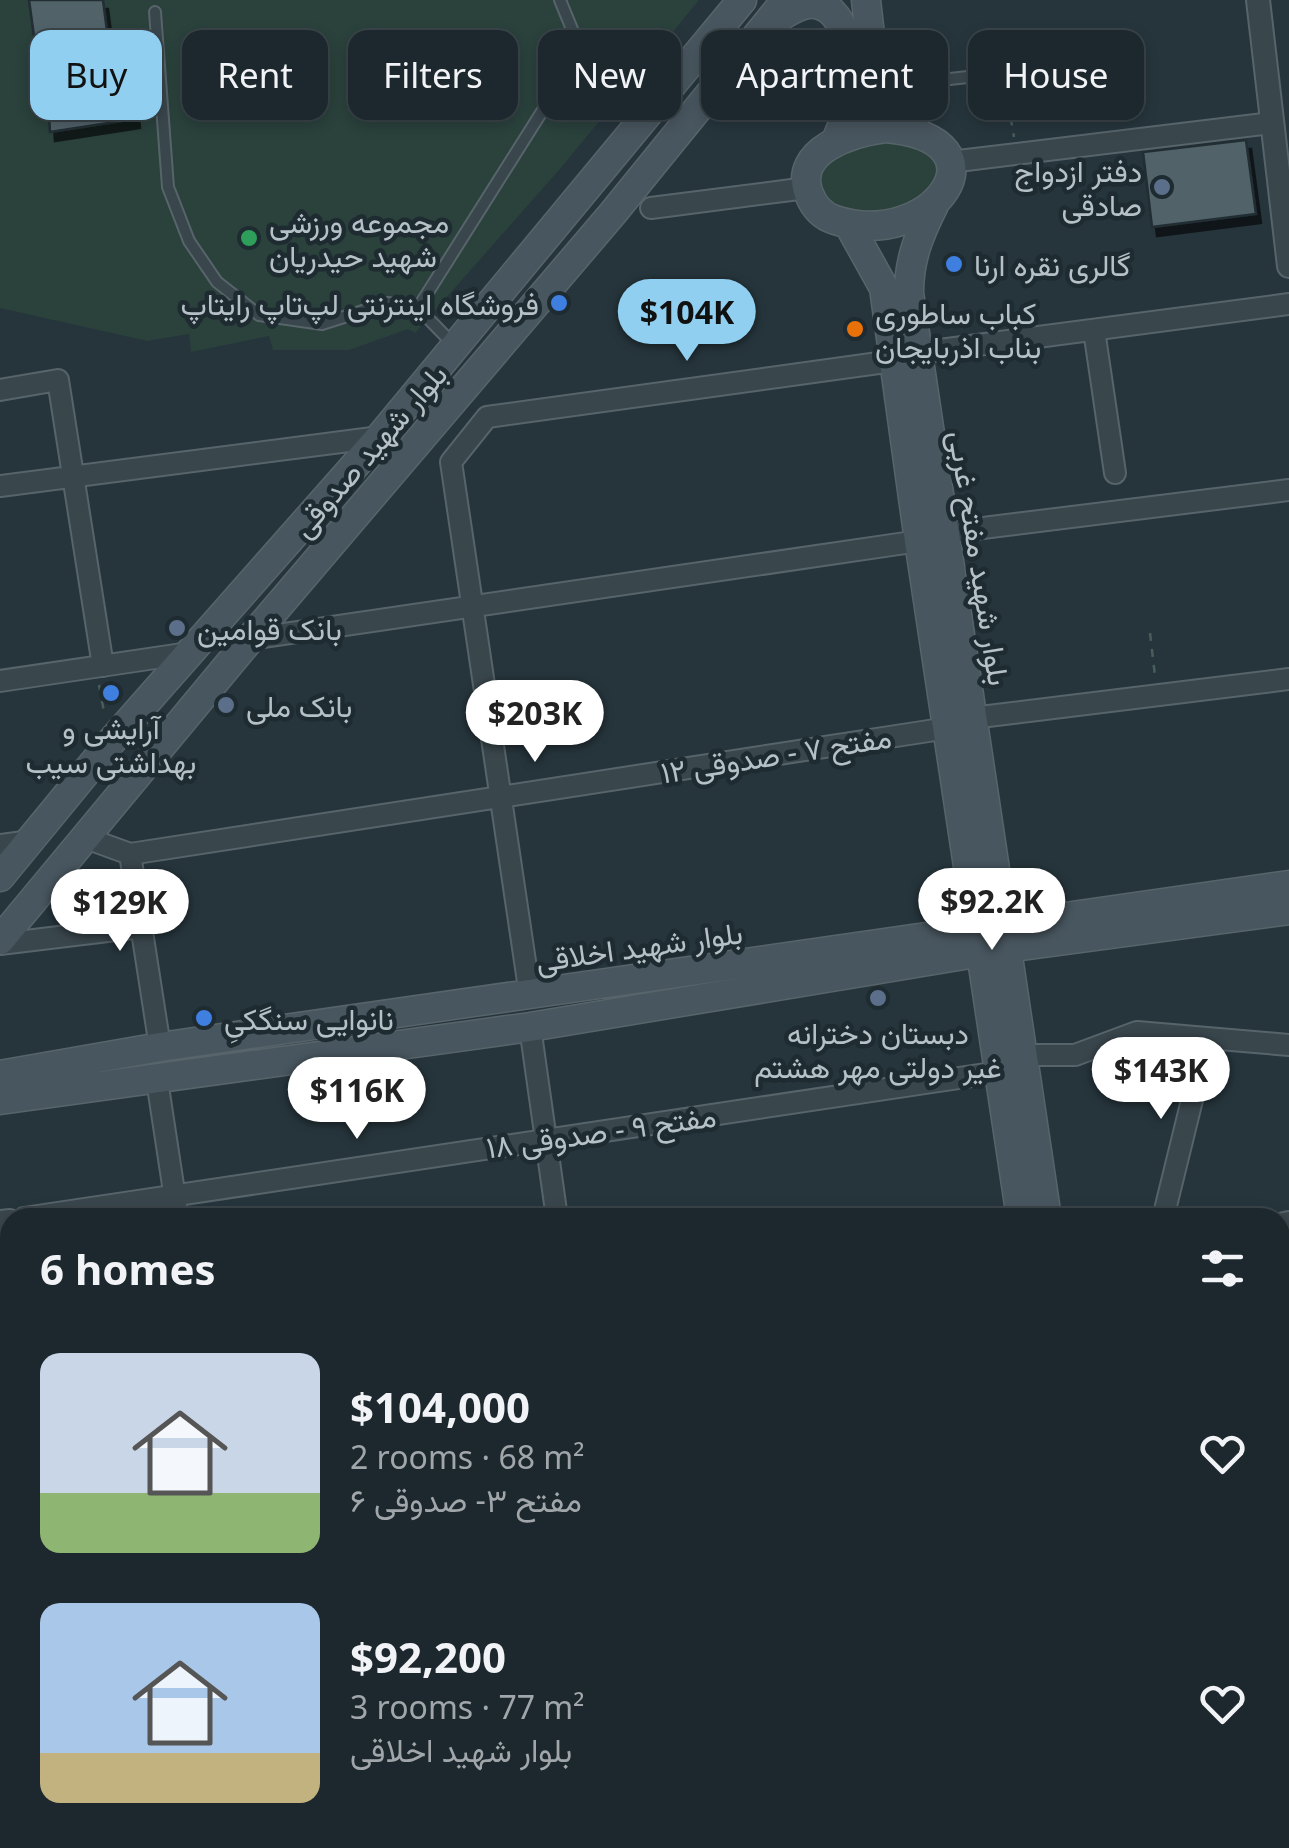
<!DOCTYPE html>
<html lang="en">
<head>
<meta charset="utf-8">
<style>
	:root { --surface:#1c282d; --page:#253035; --text:#f1f3f6; --muted:#a0a6aa; --line:#3a4449; --accent:#91cff0 }
	body { margin:0; font-family:"Noto Sans",Vazirmatn,sans-serif; background:var(--page); color:var(--text); height:100vh; display:flex; flex-direction:column; font-size:38px; white-space:nowrap }
	* { box-sizing:border-box; margin:0 }
	p { font-size:32px; color:var(--muted) }
	.icon { flex:none; width:55px; height:55px; fill:none; stroke:currentColor; stroke-width:2; stroke-linecap:round; stroke-linejoin:round }
	.map { position:relative; flex:1; overflow:hidden }
	.details { position:absolute; left:0px; top:1208px; width:1290px; height:642px; display:flex; flex-direction:column; background:var(--surface); border-radius:30px 30px 0 0; box-shadow:0 5px 15px #0003,0 0 0 2px var(--line) }
	.details>* { flex:none }
	.banner { position:absolute; left:30px; top:30px; width:1230px; height:90px; display:flex; gap:20px }
	.price { position:absolute; translate:-50% -85px; padding:0 22px; border-radius:35px; background:#fff; color:#222; font-size:32px; line-height:65px; filter:drop-shadow(0 2px 5px #0008) }
	.price::after { content:''; position:absolute; left:50%; top:60px; width:30px; height:22px; margin-left:-15px; background:inherit; clip-path:polygon(0 0,100% 0,50% 100%) }
	.price.active { background:var(--accent); color:#111 }
	ul { padding:0; list-style:none }
	li { display:flex; align-items:center; gap:30px; height:250px; padding:0 40px }
	li span { display:grid; place-items:center; flex:none; width:280px; height:200px; border-radius:20px; color:#555 }
	li>.icon { margin-inline-start:auto }
	span .icon { width:120px; height:120px; fill:#fffc; stroke-width:1 }
	li b { font-size:42px }
	h2 { display:flex; justify-content:space-between; align-items:center; height:120px; padding:0 40px; font-size:42px }
	.tag { padding:0 35px; border-radius:20px; background:var(--surface); box-shadow:0 5px 15px #0003,0 0 0 2px var(--line); font-size:35px; line-height:90px }
	.tag.active { background:var(--accent); color:#111 }
	.map>svg:first-child { display:block }
	.green { fill:#2a413c }
	.building { fill:#516269; stroke:#202d33; stroke-width:2.5; filter:url(#shadow) }
	.lines { fill:none; stroke-linecap:round; stroke-linejoin:round }
	.service-casing { stroke:#57646a; stroke-width:14 }
	.minor-casing { stroke:#57646a; stroke-width:24 }
	.tertiary-casing { stroke:#57646a; stroke-width:26 }
	.secondary-casing { stroke:#57646a; stroke-width:31 }
	.path { stroke:#495e5a; stroke-width:2.5; stroke-dasharray:8 8; stroke-linecap:butt }
	.service { stroke:#39464c; stroke-width:10 }
	.minor { stroke:#39464c; stroke-width:20 }
	.tertiary { stroke:#39464c; stroke-width:22 }
	.secondary { stroke:#48565f; stroke-width:28 }
	.service-dot { fill:#5c6f8a; stroke:#1e2b31; stroke-width:4 }
	.leisure-dot { fill:#2e9e5b; stroke:#1e2b31; stroke-width:4 }
	.shop-dot { fill:#3f7fe0; stroke:#1e2b31; stroke-width:4 }
	.food-dot { fill:#e8710a; stroke:#1e2b31; stroke-width:4 }
	.labels { text-anchor:middle; dominant-baseline:central; stroke-width:9; stroke-linejoin:round; paint-order:stroke }
	.poi-label { font-size:30px; fill:#b5c1c7; stroke:#1e2b31; text-anchor:start }
	.street-label { font-size:30px; fill:#b5c1c7; stroke:#1e2b31 }
</style>
</head>
<body>
<div class="map">
<svg width="1289" height="1848" viewBox="0 0 1289 1848">
	<defs>
		<filter id="shadow"><feDropShadow dx="5" dy="9" stdDeviation="0" flood-color="#0009"/></filter>
	</defs>
	<rect width="100%" height="100%" fill="#26353c"/>
	<path class="green" d="M0,0H699L560,169L415,333L408,329L349,350H273L269,336L191,352L189,334L147,341L0,308Z
		M915,138L947,174L898,215L833,213L814,174L846,144Z"/>
	<path class="building" d="M29,0H103L110,54L128,52L135,119L50,132L45,50L36,51Z
		M1246,140L1256,214L1152,227L1143,152Z"/>
	<g class="lines">
		<g class="service-casing">
			<path id="service" d="M155,12L168,187L189,241L217,282L259,315L322,324L388,303L418,308L452,343
				M888,86L1003,73
				M418,308L577,56L574,34L560,0"/>
		</g>
		<g class="minor-casing">
			<path id="minor" d="M950,162L1272,123
				M651,208L807,188
				M1094,330L1115,473
				M917,353L1289,304
				M0,390L58,380L103,666
				M0,486L380,437
				M943,533L1289,490
				M250,639L919,541
				M0,681L189,653
				M972,718L1289,679
				M86,838L130,854L948,728
				M0,845L31,841
				M130,854L160,1047
				M0,944L141,927
				M530,995L451,462L487,417L893,361
				M530,1027L557,1218
				M1022,1055H1075L1137,1032L1289,1045
				M157,1080L178,1218
				M24,1218L999,1072
				M1163,1218L1207,1039
				M0,1221L10,1220
				M1280,1424L1289,1427
				M0,1526L10,1527
				M1280,1571L1289,1573
				M1280,1629L1289,1632
				M1280,1757L1289,1759
				M101,1840V1848
				M796,1840L819,1848
				M977,1840L978,1848
				M1028,1840L1048,1848
				M1273,1840L1289,1844
				M281,1848L290,1840
				M472,1848V1840
				M920,1848L923,1840
				M1198,1848L1199,1840"/>
		</g>
		<g class="tertiary-casing">
			<path id="tertiary" d="M1258,0L1289,266
				M1280,1225L1289,1223
				M0,1415L10,1414"/>
		</g>
		<g class="secondary-casing">
			<path id="secondary" d="M866,0C873,62 874,89 920,134
				M772,22C783,15 795,6 808,4C849,0 853,66 850,95C849,111 842,126 836,141
				M885,128C1014,139 932,252 835,220C822,216 814,207 809,194C792,150 853,132 885,128Z
				M934,205C919,235 909,259 909,293L1047,1218
				M849,225L884,288L919,541L1021,1218
				M0,877L110,743L380,437L742,0
				M0,940L250,639L613,213L786,0
				M0,1075L160,1047L1289,885
				M0,1100L530,1027L1006,948L1289,910
				M1104,1840L1105,1848
				M1137,1840L1138,1848"/>
		</g>
		<path class="path" d="M1005,86L1014,137
			M1150,633L1155,676
			M99,685L104,712"/>
		<use href="#service" class="service"/>
		<use href="#minor" class="minor"/>
		<use href="#tertiary" class="tertiary"/>
		<use href="#secondary" class="secondary"/>
	</g>
	<g class="service-dot">
		<circle cx="1162" cy="187" r="10"/>
		<circle cx="177" cy="628" r="10"/>
		<circle cx="226" cy="705" r="10"/>
		<circle cx="878" cy="998" r="10"/>
	</g>
	<circle class="leisure-dot" cx="249" cy="238" r="10"/>
	<g class="shop-dot">
		<circle cx="954" cy="264" r="10"/>
		<circle cx="559" cy="303" r="10"/>
		<circle cx="111" cy="693" r="10"/>
		<circle cx="204" cy="1018" r="10"/>
	</g>
	<circle class="food-dot" cx="855" cy="329" r="10"/>
	<g class="labels">
		<g class="poi-label">
			<text x="1142" y="170" text-anchor="end">دفتر ازدواج<tspan x="1142" dy="34">صادقی</tspan></text>
			<text x="269" y="221">مجموعه ورزشی<tspan x="269" dy="34">شهید حیدریان</tspan></text>
			<text x="974" y="264">گالری نقره ارنا</text>
			<text x="539" y="303" text-anchor="end">فروشگاه اینترنتی لپ‌تاپ رایتاپ</text>
			<text x="875" y="312">کباب ساطوری<tspan x="875" dy="34">بناب اذربایجان</tspan></text>
			<text x="197" y="628">بانک قوامین</text>
			<text x="246" y="705">بانک ملی</text>
			<text x="111" y="727" text-anchor="middle">آرایشی و<tspan x="111" dy="34">بهداشتی سیب</tspan></text>
			<text x="224" y="1018">نانوایی سنگکیِ</text>
			<text x="878" y="1032" text-anchor="middle">دبستان دخترانه<tspan x="878" dy="34">غیر دولتی مهر هشتم</tspan></text>
		</g>
		<g class="street-label">
			<text transform="translate(369 450) rotate(-49)">بلوار شهید صدوقی</text>
			<text transform="translate(980 558) rotate(81)">بلوار شهید مفتح غربی</text>
			<text transform="translate(776 754) rotate(-9)">مفتح ۷ - صدوقی ۱۲</text>
			<text transform="translate(639 946) rotate(-8)">بلوار شهید اخلاقی</text>
			<text transform="translate(601 1131) rotate(-8)">مفتح ۹ - صدوقی ۱۸</text>
		</g>
	</g>
</svg>
<b class="price active" style="left:687px;top:364px">$104K</b>
<b class="price" style="left:535px;top:765px">$203K</b>
<b class="price" style="left:992px;top:953px">$92.2K</b>
<b class="price" style="left:120px;top:954px">$129K</b>
<b class="price" style="left:1161px;top:1122px">$143K</b>
<b class="price" style="left:357px;top:1142px">$116K</b>
<div class="banner">
<a class="tag active">Buy</a>
<a class="tag">Rent</a>
<a class="tag">Filters</a>
<a class="tag">New</a>
<a class="tag">Apartment</a>
<a class="tag">House</a>
</div>
<section class="details">
<h2>6 homes<svg class="icon" aria-label="filters" viewBox="0 0 24 24"><path d="M4 7h16M4 17h16"/><circle cx="9" cy="7" r="2"/><circle cx="15" cy="17" r="2"/></svg></h2>
<ul>
<li><span style="background:linear-gradient(#c9d6e8 70%,#8fb573 0)"><svg class="icon" aria-label="home" viewBox="0 0 24 24"><path d="M3 11l9-7 9 7M6 9v11h12V9"/></svg></span><div><b>$104,000</b><p>2 rooms · 68 m²</p><p>مفتح ۳- صدوقی ۶</p></div><svg class="icon" aria-label="heart" viewBox="0 0 24 24"><path d="M12 20l-8-8c-3-5 5-10 8-4 3-6 11-1 8 4z"/></svg></li>
<li><span style="background:linear-gradient(#a9c7e8 75%,#c2b280 0)"><svg class="icon" aria-label="home" viewBox="0 0 24 24"><path d="M3 11l9-7 9 7M6 9v11h12V9"/></svg></span><div><b>$92,200</b><p>3 rooms · 77 m²</p><p>بلوار شهید اخلاقی</p></div><svg class="icon" aria-label="heart" viewBox="0 0 24 24"><path d="M12 20l-8-8c-3-5 5-10 8-4 3-6 11-1 8 4z"/></svg></li>
</ul>
</section>
</div>
</body>
</html>
